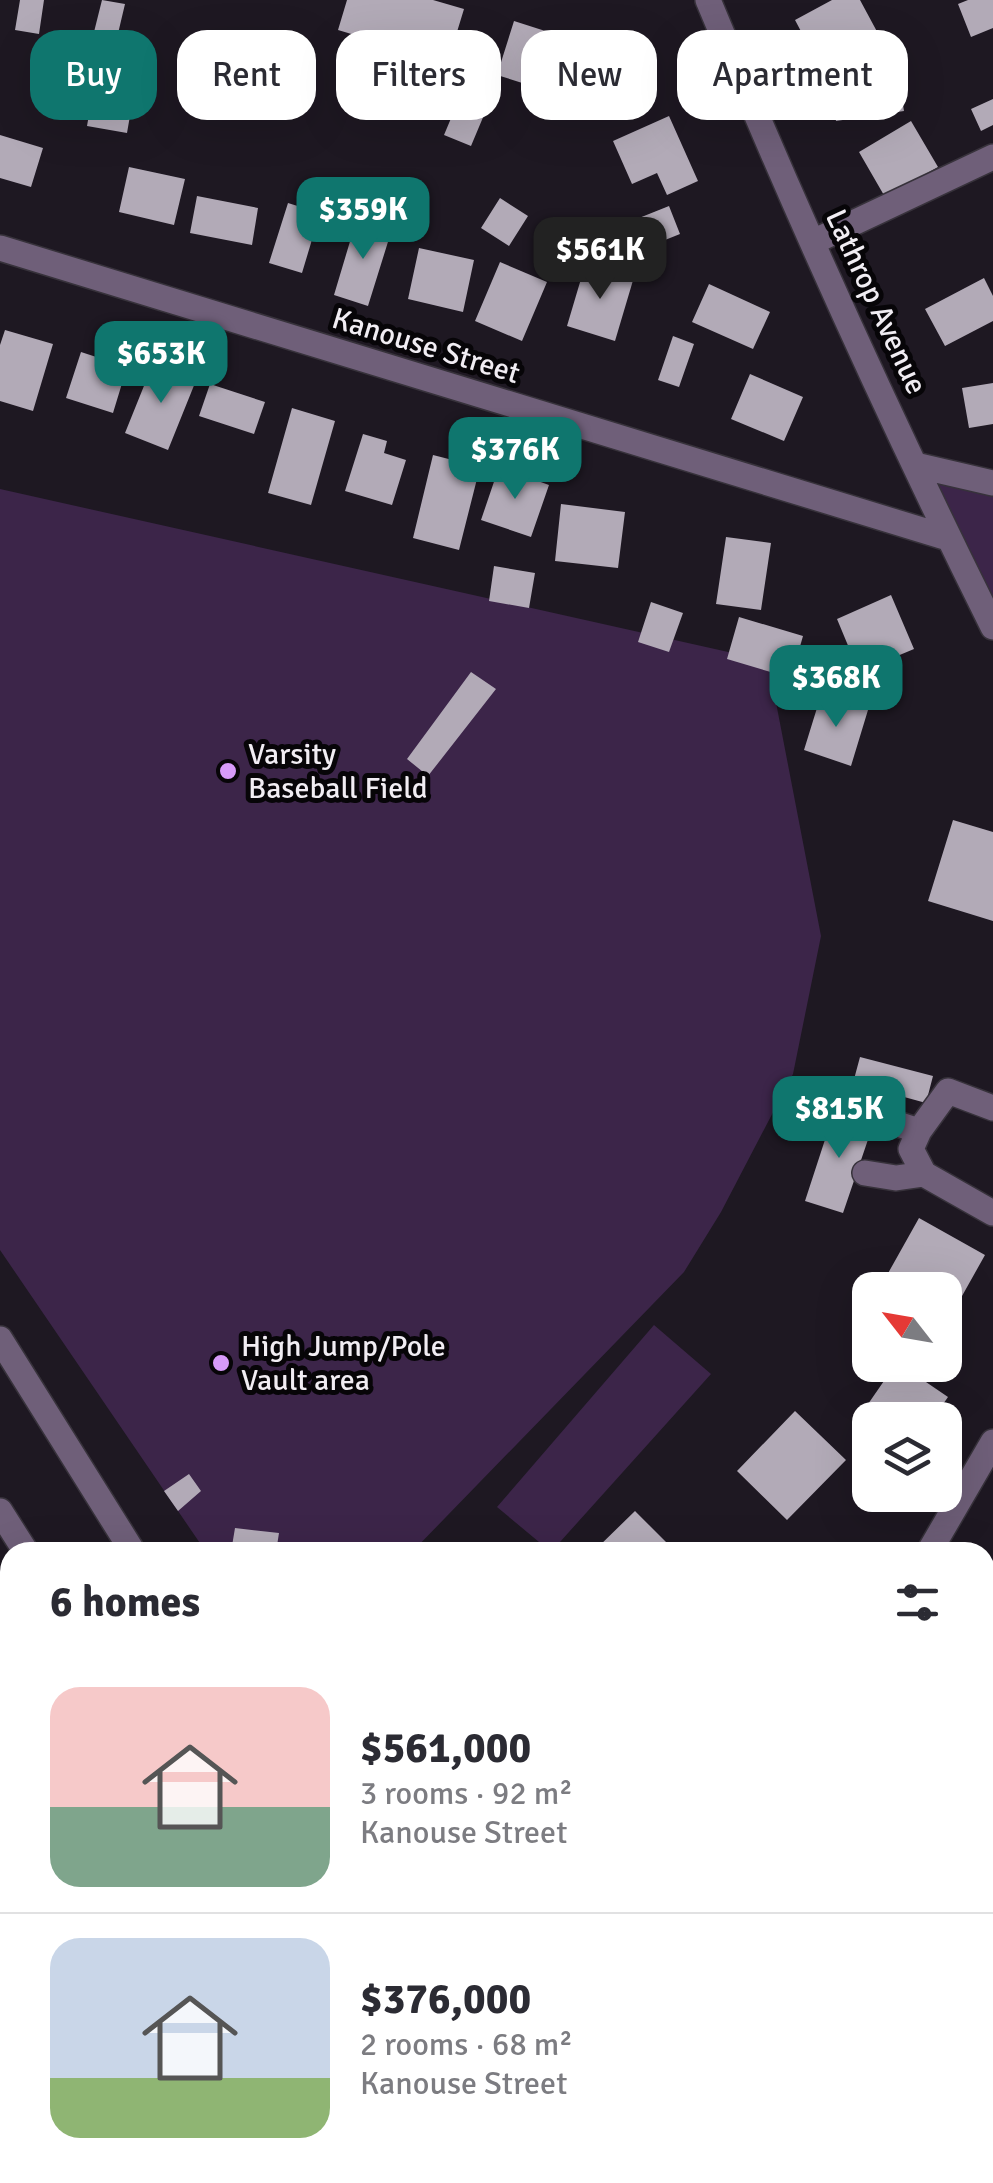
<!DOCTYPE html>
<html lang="en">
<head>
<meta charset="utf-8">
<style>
	:root { --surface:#fff; --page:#f7f7f7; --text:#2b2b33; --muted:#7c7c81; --line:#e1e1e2; --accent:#0f766e }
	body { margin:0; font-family:Signika,sans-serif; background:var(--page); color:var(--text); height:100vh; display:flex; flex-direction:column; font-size:38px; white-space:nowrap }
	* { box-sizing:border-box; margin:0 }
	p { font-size:32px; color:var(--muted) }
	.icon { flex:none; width:55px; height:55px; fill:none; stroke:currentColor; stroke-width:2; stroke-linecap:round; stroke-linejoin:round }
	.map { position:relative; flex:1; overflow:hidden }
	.details { position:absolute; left:0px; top:1542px; width:995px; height:642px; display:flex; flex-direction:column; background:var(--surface); border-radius:30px 30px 0 0; box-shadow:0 10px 40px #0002 }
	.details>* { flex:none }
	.hud { position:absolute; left:30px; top:30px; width:935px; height:90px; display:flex; gap:20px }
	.needle { width:65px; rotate:301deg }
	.fabs { position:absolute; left:852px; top:1272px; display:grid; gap:20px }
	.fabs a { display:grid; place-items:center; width:110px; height:110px; border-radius:20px; background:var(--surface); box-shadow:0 10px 40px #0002; font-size:50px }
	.price { position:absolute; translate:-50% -85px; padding:0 22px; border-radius:20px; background:var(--accent); color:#fff; font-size:32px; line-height:65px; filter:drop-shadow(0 2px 5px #0008) }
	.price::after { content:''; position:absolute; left:50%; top:60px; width:30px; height:22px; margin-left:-15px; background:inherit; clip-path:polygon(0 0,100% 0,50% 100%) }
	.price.active { background:#222; color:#fff }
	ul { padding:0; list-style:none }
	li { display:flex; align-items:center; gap:30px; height:250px; padding:0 50px }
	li+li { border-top:2px solid var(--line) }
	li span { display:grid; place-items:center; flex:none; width:280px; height:200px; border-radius:30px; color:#555 }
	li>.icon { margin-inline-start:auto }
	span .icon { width:120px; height:120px; fill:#fffc; stroke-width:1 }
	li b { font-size:42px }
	h2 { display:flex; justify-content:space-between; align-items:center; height:120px; padding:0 50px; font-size:42px }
	.tag { padding:0 35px; border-radius:30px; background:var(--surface); box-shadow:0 10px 40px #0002; font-size:35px; line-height:90px }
	.tag.active { background:var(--accent); color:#fff }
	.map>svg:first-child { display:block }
	.green { fill:#3c2549 }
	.building { fill:#b2aab7 }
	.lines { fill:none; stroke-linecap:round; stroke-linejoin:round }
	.minor-casing { stroke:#37323b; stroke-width:28 }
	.minor { stroke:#6f5f79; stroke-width:25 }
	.poi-dot { fill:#d79bf9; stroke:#070508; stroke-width:4 }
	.labels { text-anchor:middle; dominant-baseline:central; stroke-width:10; stroke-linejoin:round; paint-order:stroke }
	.street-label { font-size:30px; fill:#f1edf3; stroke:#070508 }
	.poi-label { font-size:30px; fill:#f1edf3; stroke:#070508; text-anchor:start }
</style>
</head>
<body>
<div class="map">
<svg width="993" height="2183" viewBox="0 0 993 2183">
	<rect width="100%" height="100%" fill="#1e1822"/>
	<path class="green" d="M921,467L993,478V617Z
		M0,489L768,661L821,936L793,1074L721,1212L684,1272L412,1552H206L0,1250Z
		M654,1325L711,1374L551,1552L497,1507Z"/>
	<path class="building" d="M20,0H44L39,34L15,30Z
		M102,0L125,4L116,42L93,36Z
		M347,0H433L464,9L442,81L410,71L415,53L338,30Z
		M832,0H860L881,39L822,71L795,20Z
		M968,0H993V28L971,37L958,4Z
		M514,21L589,45L587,53L619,63L611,88L602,85L594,111L570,103L568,109L535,98L538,88L497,75Z
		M246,50L285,82L269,102L230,70Z
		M896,63L904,111L836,121L828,73Z
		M96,74L136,81L127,133L87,126Z
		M993,99V125L981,131L971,109Z
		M457,104L484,115L471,146L444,135Z
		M669,116L698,181L667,195L657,173L632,184L613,141Z
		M911,121L938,167L885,197L859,152Z
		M0,135L43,148L31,187L0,178Z
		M129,167L185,179L174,225L119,212Z
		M197,196L258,208L252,245L190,233Z
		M500,198L528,216L509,246L481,228Z
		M288,203L320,213L302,273L269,263Z
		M669,206L680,234L650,246L639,218Z
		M357,218L392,229L368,306L334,295Z
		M419,248L474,260L463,312L408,299Z
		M500,262L547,282L522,341L475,321Z
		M586,262L634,277L615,341L567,326Z
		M984,278L993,296V321L945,346L925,309Z
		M709,284L770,312L753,349L692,322Z
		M5,330L53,344L33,411L0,401V345Z
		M673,336L694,344L679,387L658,380Z
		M81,352L127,367L113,413L66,398Z
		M154,361L197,378L168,450L125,433Z
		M750,374L803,397L784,441L731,419Z
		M993,383V424L969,428L962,388Z
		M210,384L265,402L254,434L199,416Z
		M292,408L335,421L311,505L268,493Z
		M363,434L387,441L384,453L406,460L392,505L345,491Z
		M433,455L480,467L459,550L413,538Z
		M499,467L549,485L531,537L481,520Z
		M561,504L625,512L618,568L555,561Z
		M726,537L771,543L761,610L716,604Z
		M494,566L535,573L529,608L489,601Z
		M891,595L914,649L859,672L837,619Z
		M651,602L683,613L669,652L638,642Z
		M739,617L803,636L791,678L727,659Z
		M471,672L496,689L428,776L407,759Z
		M821,695L868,710L851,766L804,750Z
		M953,820L993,832V921L928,901Z
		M860,1057L933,1076L926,1103L853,1083Z
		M835,1109L874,1122L843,1213L805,1201Z
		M919,1218L985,1255L948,1321L945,1290H892L882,1284Z
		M895,1365H901L948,1397L932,1420H870V1429L857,1420Z
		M795,1411L846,1460L787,1520L737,1471Z
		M189,1474L201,1491L178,1511L164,1491Z
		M635,1511L676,1552H593Z
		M235,1528L279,1533L276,1552H231Z
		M0,1617L10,1633V1805L7,1807L10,1812V1978L0,1984Z
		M985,1667L993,1671V1700L985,1719Z
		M985,1825L993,1830V1855L985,1867Z
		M167,2175H219L224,2183H173Z
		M867,2175H950L938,2183H872Z"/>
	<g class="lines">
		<g class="minor-casing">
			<path id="minor" d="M708,0C796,212 891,422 993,627
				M813,242L993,157
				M0,248L948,538
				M915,465L993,483
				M840,1105L919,1131
				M993,1108L948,1091L919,1131L911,1149L924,1174L993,1213
				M865,1173L896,1178L924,1174
				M0,1339L133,1552
				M0,1511L26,1552
				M929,1552L993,1442
				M985,1573L993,1576
				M0,2043L10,2038
				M789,2175L794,2183
				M89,2183L99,2175"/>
		</g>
		<use href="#minor" class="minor"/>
	</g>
	<g class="poi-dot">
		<circle cx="228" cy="771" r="10"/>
		<circle cx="221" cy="1363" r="10"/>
	</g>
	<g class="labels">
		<g class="street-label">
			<text transform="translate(876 302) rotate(65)">Lathrop Avenue</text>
			<text transform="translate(426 346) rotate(17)">Kanouse Street</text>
		</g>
		<g class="poi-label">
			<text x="248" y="754">Varsity<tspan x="248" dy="34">Baseball Field</tspan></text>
			<text x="241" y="1346">High Jump/Pole<tspan x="241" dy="34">Vault area</tspan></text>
		</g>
	</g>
</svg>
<div class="fabs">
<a><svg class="needle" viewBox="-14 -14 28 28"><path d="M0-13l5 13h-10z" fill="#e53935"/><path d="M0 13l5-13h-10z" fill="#7c7c81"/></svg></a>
<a><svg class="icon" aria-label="layers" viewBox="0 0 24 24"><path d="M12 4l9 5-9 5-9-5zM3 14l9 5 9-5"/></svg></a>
</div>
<b class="price" style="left:363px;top:262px">$359K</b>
<b class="price active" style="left:600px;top:302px">$561K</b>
<b class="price" style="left:161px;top:406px">$653K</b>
<b class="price" style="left:515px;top:502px">$376K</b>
<b class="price" style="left:836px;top:730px">$368K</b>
<b class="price" style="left:839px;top:1161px">$815K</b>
<div class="hud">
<a class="tag active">Buy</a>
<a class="tag">Rent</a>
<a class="tag">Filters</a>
<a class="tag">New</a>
<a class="tag">Apartment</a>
</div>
<section class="details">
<h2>6 homes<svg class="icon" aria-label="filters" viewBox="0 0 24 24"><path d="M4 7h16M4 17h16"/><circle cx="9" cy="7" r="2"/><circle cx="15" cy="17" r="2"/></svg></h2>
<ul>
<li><span style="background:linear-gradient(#f6c9c9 60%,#7fa58c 0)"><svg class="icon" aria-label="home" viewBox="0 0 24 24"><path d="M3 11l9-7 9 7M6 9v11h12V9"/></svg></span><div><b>$561,000</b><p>3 rooms · 92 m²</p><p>Kanouse Street</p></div></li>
<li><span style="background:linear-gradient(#c9d6e8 70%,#8fb573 0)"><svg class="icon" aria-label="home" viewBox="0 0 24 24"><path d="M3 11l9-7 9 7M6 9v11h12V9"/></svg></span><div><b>$376,000</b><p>2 rooms · 68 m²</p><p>Kanouse Street</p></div></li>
</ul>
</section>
</div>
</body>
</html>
